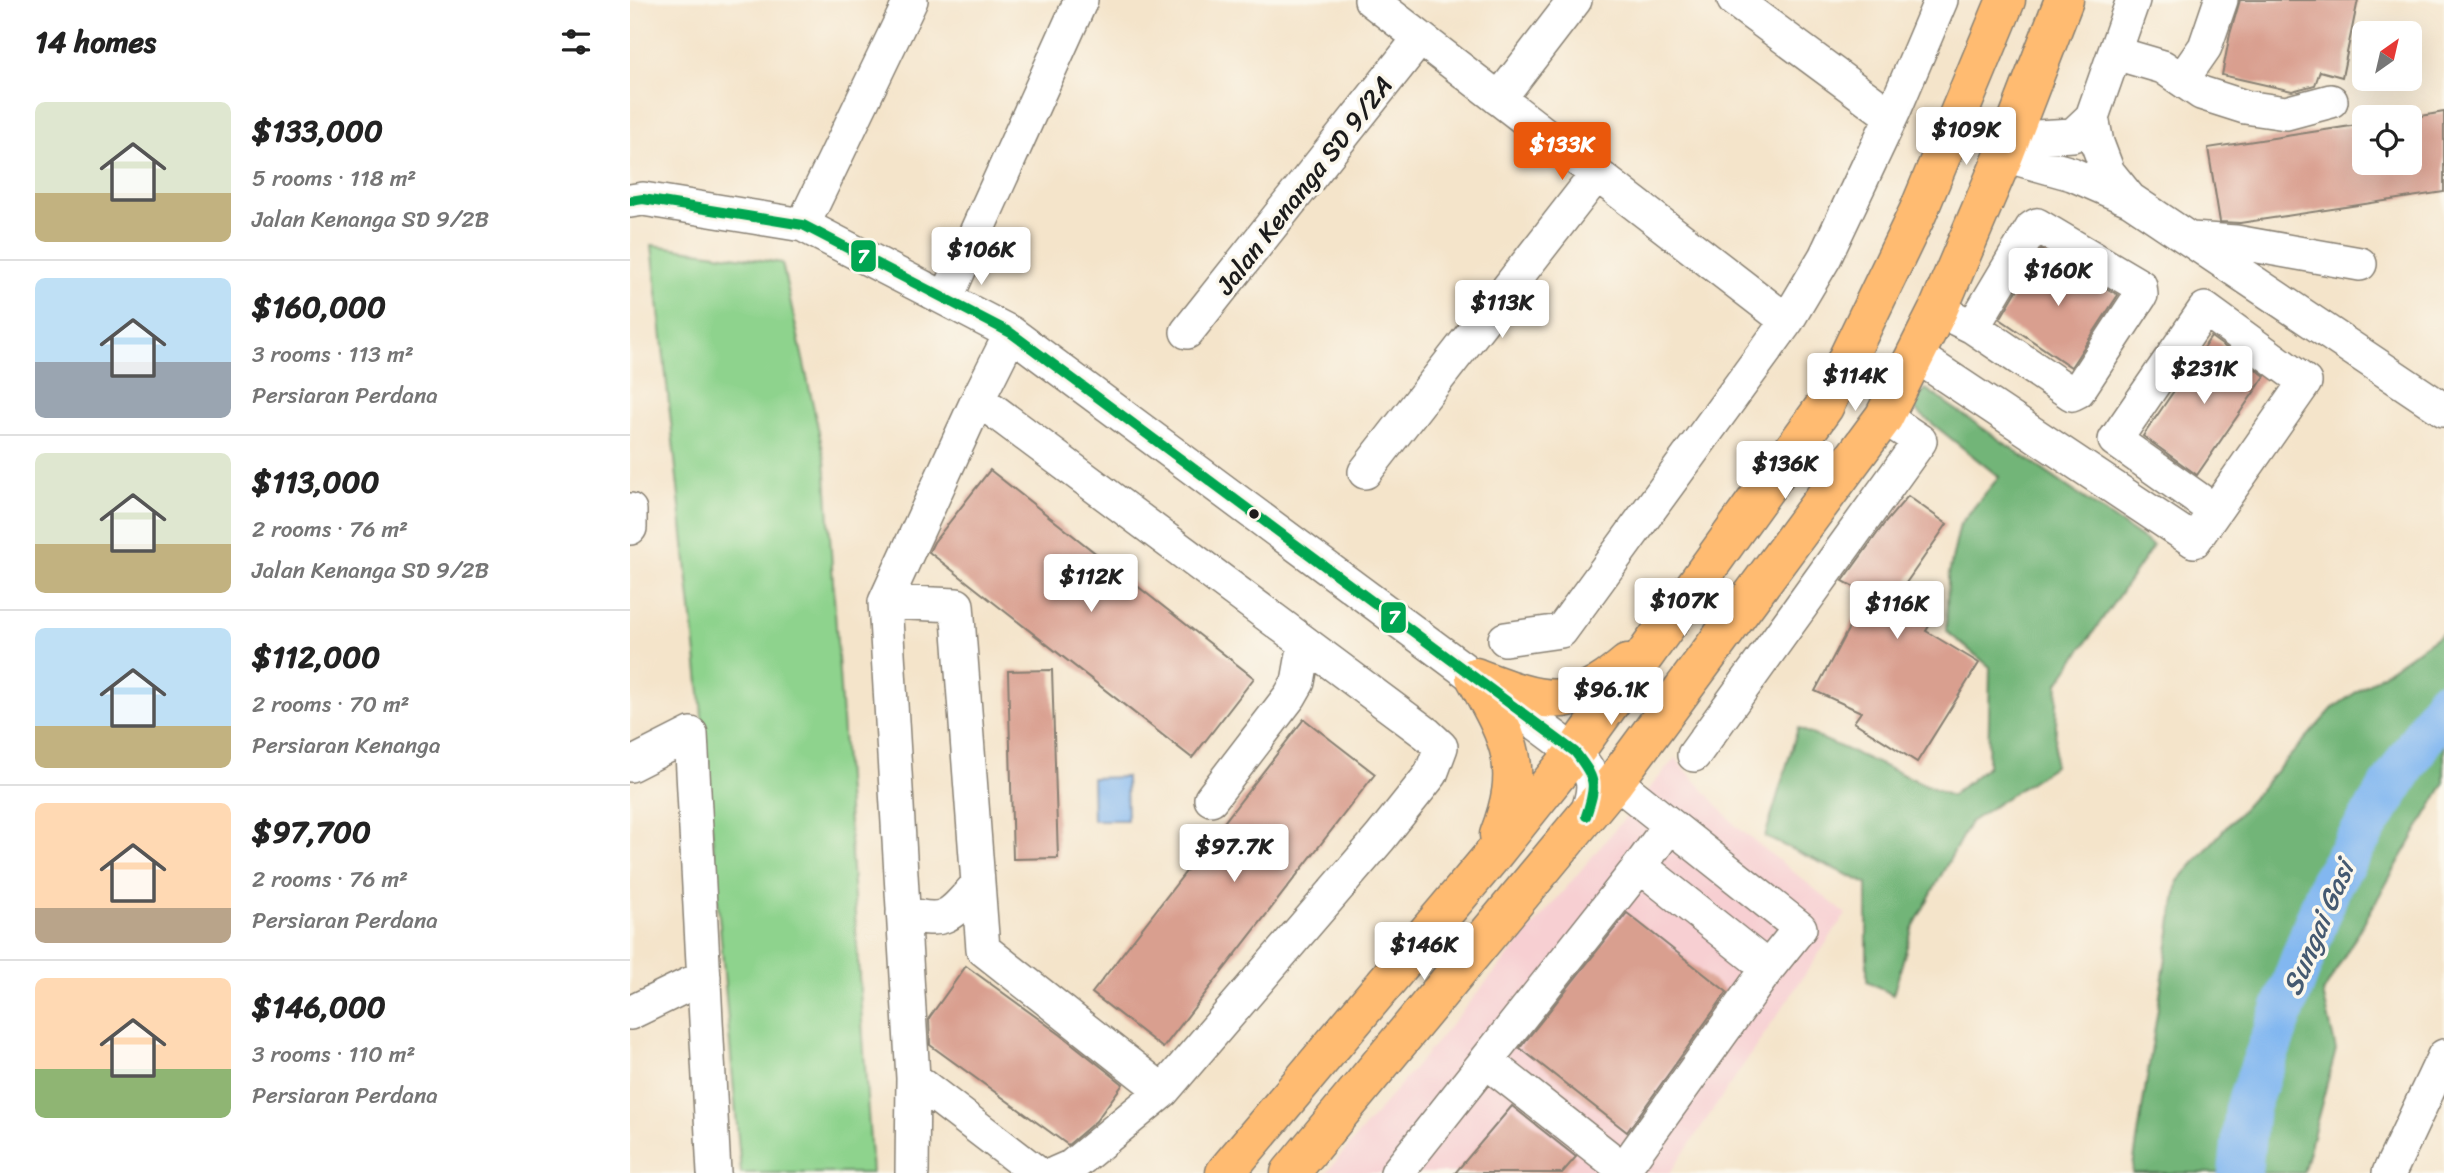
<!DOCTYPE html>
<html lang="en">
<head>
<meta charset="utf-8">
<style>
	:root { --surface:#fff; --page:#f6f6f6; --text:#222; --muted:#767676; --line:#e0e0e0; --accent:#ea580c }
	body { margin:0; font-family:Sriracha,sans-serif; background:var(--page); color:var(--text); height:100vh; display:flex; flex-direction:column; font-size:26px; white-space:nowrap }
	* { box-sizing:border-box; margin:0 }
	p { font-size:23px; color:var(--muted) }
	.icon { flex:none; width:38px; height:38px; fill:none; stroke:currentColor; stroke-width:2; stroke-linecap:round; stroke-linejoin:round }
	.map { position:relative; flex:1; overflow:hidden }
	.panel { display:flex; flex-direction:column; background:var(--surface); width:630px }
	.panel>* { flex:none }
	.needle { width:46px; rotate:34deg }
	.tools { position:absolute; left:1722px; top:21px; display:grid; gap:14px }
	.tools a { display:grid; place-items:center; width:70px; height:70px; border-radius:10px; background:var(--surface); box-shadow:0 7px 28px #0002; font-size:35px }
	.price { position:absolute; translate:-50% -60px; padding:0 16px; border-radius:7px; background:#fff; color:#222; font-size:23px; line-height:46px; filter:drop-shadow(0 2px 4px #0008) }
	.price::after { content:''; position:absolute; left:50%; top:42px; width:21px; height:16px; margin-left:-10px; background:inherit; clip-path:polygon(0 0,100% 0,50% 100%) }
	.price.active { background:var(--accent); color:#fff }
	ul { padding:0; list-style:none }
	li { display:flex; align-items:center; gap:21px; height:175px; padding:0 35px }
	li+li { border-top:2px solid var(--line) }
	li span { display:grid; place-items:center; flex:none; width:196px; height:140px; border-radius:10px; color:#555 }
	li>.icon { margin-inline-start:auto }
	span .icon { width:84px; height:84px; fill:#fffc; stroke-width:1 }
	li b { font-size:30px }
	h2 { display:flex; justify-content:space-between; align-items:center; height:84px; padding:0 35px; font-size:30px }
	main { display:flex; flex:1; min-height:0 }
	.map>svg:first-child { display:block }
	.built { fill:#f7cfd2 }
	.green { fill:#8ed38d; stroke:#557854; stroke-width:2 }
	.forest { fill:#72b578; stroke:#47684a; stroke-width:2 }
	.water { fill:#82b7f0; stroke:#4f6a86; stroke-width:2 }
	.lines { fill:none; stroke-linecap:round; stroke-linejoin:round }
	.river { stroke:#82b7f0; stroke-width:44 }
	.building { fill:#d99f8f }
	.minor-casing { stroke:#888073; stroke-width:36 }
	.major-casing { stroke:#888073; stroke-width:41 }
	.minor { stroke:#fff; stroke-width:33 }
	.major { stroke:#ffbb71; stroke-width:38 }
	.bus-1-casing { stroke:#fbf7ec; stroke-width:16 }
	.bus-1 { stroke:#00a651; stroke-width:10 }
	.bus-dot { fill:#1c1c1c; stroke:#fbf7ec; stroke-width:2.5 }
	.labels { text-anchor:middle; dominant-baseline:central; stroke-width:7; stroke-linejoin:round; paint-order:stroke }
	.street-label { font-size:26px; fill:#1c1c1c; stroke:#fbf7ec }
	.water-label { font-size:28px; font-style:italic; fill:#455a71; stroke:#fbf7ec }
	.line-badge { stroke:#fbf7ec; stroke-width:2.5 }
	.badge-label { font-size:19px; text-anchor:middle; font-weight:bold; fill:#fff }
</style>
</head>
<body>
<main>
<section class="panel">
<h2>14 homes<svg class="icon" aria-label="filters" viewBox="0 0 24 24"><path d="M4 7h16M4 17h16"/><circle cx="9" cy="7" r="2"/><circle cx="15" cy="17" r="2"/></svg></h2>
<ul>
<li><span style="background:linear-gradient(#dfe7d0 65%,#c2b280 0)"><svg class="icon" aria-label="home" viewBox="0 0 24 24"><path d="M3 11l9-7 9 7M6 9v11h12V9"/></svg></span><div><b>$133,000</b><p>5 rooms · 118 m²</p><p>Jalan Kenanga SD 9/2B</p></div></li>
<li><span style="background:linear-gradient(#bfe0f5 60%,#9aa5b1 0)"><svg class="icon" aria-label="home" viewBox="0 0 24 24"><path d="M3 11l9-7 9 7M6 9v11h12V9"/></svg></span><div><b>$160,000</b><p>3 rooms · 113 m²</p><p>Persiaran Perdana</p></div></li>
<li><span style="background:linear-gradient(#dfe7d0 65%,#c2b280 0)"><svg class="icon" aria-label="home" viewBox="0 0 24 24"><path d="M3 11l9-7 9 7M6 9v11h12V9"/></svg></span><div><b>$113,000</b><p>2 rooms · 76 m²</p><p>Jalan Kenanga SD 9/2B</p></div></li>
<li><span style="background:linear-gradient(#bfe0f5 70%,#c2b280 0)"><svg class="icon" aria-label="home" viewBox="0 0 24 24"><path d="M3 11l9-7 9 7M6 9v11h12V9"/></svg></span><div><b>$112,000</b><p>2 rooms · 70 m²</p><p>Persiaran Kenanga</p></div></li>
<li><span style="background:linear-gradient(#ffd9b3 75%,#b9a48a 0)"><svg class="icon" aria-label="home" viewBox="0 0 24 24"><path d="M3 11l9-7 9 7M6 9v11h12V9"/></svg></span><div><b>$97,700</b><p>2 rooms · 76 m²</p><p>Persiaran Perdana</p></div></li>
<li><span style="background:linear-gradient(#ffd9b3 65%,#8fb573 0)"><svg class="icon" aria-label="home" viewBox="0 0 24 24"><path d="M3 11l9-7 9 7M6 9v11h12V9"/></svg></span><div><b>$146,000</b><p>3 rooms · 110 m²</p><p>Persiaran Perdana</p></div></li>
</ul>
</section>
<div class="map">
<svg width="1814" height="1173" viewBox="0 0 1814 1173">
	<rect width="100%" height="100%" fill="#fbf7ec"/>
	<filter id="ink" filterUnits="userSpaceOnUse"><feTurbulence type="fractalNoise" baseFrequency=".0143" numOctaves="2"/><feDisplacementMap in="SourceGraphic" scale="14" xChannelSelector="R" yChannelSelector="G"/><feConvolveMatrix kernelMatrix="1 2 1 2 8 2 1 2 1" color-interpolation-filters="sRGB"/></filter>
	<filter id="wash" filterUnits="userSpaceOnUse"><feTurbulence type="fractalNoise" baseFrequency=".00686" numOctaves="4" result="noise"/><feDisplacementMap in="SourceGraphic" scale="28" xChannelSelector="R" yChannelSelector="G"/><feGaussianBlur stdDeviation="1.57" result="paint"/><feColorMatrix in="noise" values="0 0 0 0 0 0 0 0 0 0 0 0 0 0 0 0 0 1.4 0 .05"/><feComposite in="paint" operator="in"/></filter>
	<g filter="url(#wash)">
		<rect width="100%" height="100%" fill="#f4e4ca"/>
		<path class="built" d="M1045,758L1107,827L1216,914L1040,1173H696Z"/>
		<path class="green" d="M22,245L152,263L195,460L242,1173H111L70,693Z"/>
		<path class="forest" d="M1296,389L1523,546L1428,683L1424,766L1340,822L1282,929L1263,995L1237,981V884L1135,837L1168,728L1321,796L1358,766L1360,667L1316,631L1318,578L1330,524L1369,477L1279,405Z
			M1814,632V784L1693,993L1706,1050L1673,1173H1502L1548,881L1703,708Z"/>
		<path class="water" d="M496,777L497,820H463L462,778Z"/>
		<g class="lines">
			<path class="river" d="M1610,1173L1617,1107L1701,882L1814,703"/>
		</g>
		<g id="blocks">
			<path class="building" d="M1610,0H1728L1712,77L1690,71L1685,85L1662,91L1592,75L1600,34Z
				M1814,112V192L1610,223L1590,222L1578,148L1734,124V163H1780V118Z
				M1411,250L1488,295L1441,367L1370,319Z
				M1581,337L1635,376L1567,475L1513,436Z
				M360,470L624,678L562,758L299,552L304,542Z
				M1278,496L1317,524L1276,583L1310,608L1296,631L1349,663L1287,762L1224,722L1231,712L1185,691L1237,594L1213,581L1254,524Z
				M422,670L428,858L383,859L378,671Z
				M674,719L745,774L533,1048L462,993Z
				M997,913L1097,992L997,1132L890,1048Z
				M336,966L431,1035L493,1084L466,1121L438,1145L300,1045L299,1018Z
				M882,1106L946,1157L932,1173H825Z"/>
		</g>
	</g>
	<g filter="url(#ink)">
		<use href="#blocks" fill-opacity="0" stroke="#888073" stroke-width="2"/>
		<g class="lines">
			<g class="minor-casing">
				<path id="minor" d="M741,0L1157,321
					M1104,0L1261,116
					M1485,53L1533,67L1571,93L1615,107L1656,113L1701,101
					M1552,80L1575,47L1591,0
					M869,99L945,0
					M1462,117L1467,143L1478,172L1499,198
					M1379,141L1406,137L1443,135L1462,117L1503,0
					M1374,155L1442,174L1501,200L1814,410
					M0,201L13,199L173,225L381,333L945,752C966,779 967,784 956,816
					M173,225L281,0
					M1561,239L1606,242L1730,264
					M316,299L451,0
					M1308,310L1343,327L1442,394L1448,391L1511,295L1510,286L1407,225L1402,228L1343,327
					M557,332L790,38
					M1285,355L1564,541L1675,382L1575,309L1485,440L1585,511
					M348,399L797,734L811,747L801,774L750,838L533,1091L442,1166L426,1173
					M735,472L967,174
					M0,510V528
					M255,602L327,605L353,949L533,1091
					M875,639L931,631L1157,321L1195,257L1264,111L1311,0
					M1064,755L1290,441L1254,417
					M0,765L61,734L84,1173
					M985,781L1170,928L1138,968L1010,866
					M581,799L660,696L668,682L675,643
					M273,913C318,925 319,916 348,884
					M0,1013L74,977
					M856,1061L993,1169
					M283,1078L407,1173
					M282,1173L283,1078L255,602L348,399L381,333
					M767,1173L1010,866L1040,825
					M991,1173L1138,968
					M1759,1173L1814,1056"/>
			</g>
			<g class="major-casing">
				<path id="major" d="M845,677C911,702 939,714 997,664
					M845,677C879,739 896,765 869,835
					M595,1173L861,857L945,752L1194,407L1288,212L1376,0
					M660,1173L985,781L1254,417L1308,310L1374,155L1434,0"/>
			</g>
			<use href="#minor" class="minor"/>
			<use href="#major" class="major"/>
			<g class="bus-1-casing">
				<path id="bus-1" d="M0,201L13,199L173,225L381,333L945,752C966,779 967,784 956,816"/>
			</g>
			<use href="#bus-1" class="bus-1"/>
		</g>
	</g>
	<circle class="bus-dot" cx="624" cy="514" r="6"/>
	<g class="labels">
		<g class="street-label">
			<text transform="translate(674 185) rotate(-52)">Jalan Kenanga SD 9/2A</text>
		</g>
		<g class="water-label">
			<text transform="translate(1688 928) rotate(-67)">Sungai Gasi</text>
		</g>
	</g>
	<g class="line-badge">
		<rect x="220" y="239" width="27" height="34" rx="7" fill="#00a651"/>
		<rect x="750" y="601" width="27" height="33" rx="7" fill="#00a651"/>
	</g>
	<g class="badge-label">
		<text x="233" y="263">7</text>
		<text x="764" y="624">7</text>
	</g>
</svg>
<div class="tools">
<a><svg class="needle" viewBox="-14 -14 28 28"><path d="M0-13l5 13h-10z" fill="#e53935"/><path d="M0 13l5-13h-10z" fill="#767676"/></svg></a>
<a><svg class="icon" aria-label="locate" viewBox="0 0 24 24"><circle cx="12" cy="12" r="6"/><path d="M12 2v4M12 18v4M2 12h4M18 12h4"/></svg></a>
</div>
<b class="price" style="left:1336px;top:167px">$109K</b>
<b class="price active" style="left:932px;top:182px">$133K</b>
<b class="price" style="left:351px;top:287px">$106K</b>
<b class="price" style="left:1428px;top:308px">$160K</b>
<b class="price" style="left:872px;top:340px">$113K</b>
<b class="price" style="left:1574px;top:406px">$231K</b>
<b class="price" style="left:1225px;top:413px">$114K</b>
<b class="price" style="left:1155px;top:501px">$136K</b>
<b class="price" style="left:461px;top:614px">$112K</b>
<b class="price" style="left:1054px;top:638px">$107K</b>
<b class="price" style="left:1267px;top:641px">$116K</b>
<b class="price" style="left:981px;top:727px">$96.1K</b>
<b class="price" style="left:604px;top:884px">$97.7K</b>
<b class="price" style="left:794px;top:982px">$146K</b>
</div>
</main>
</body>
</html>
